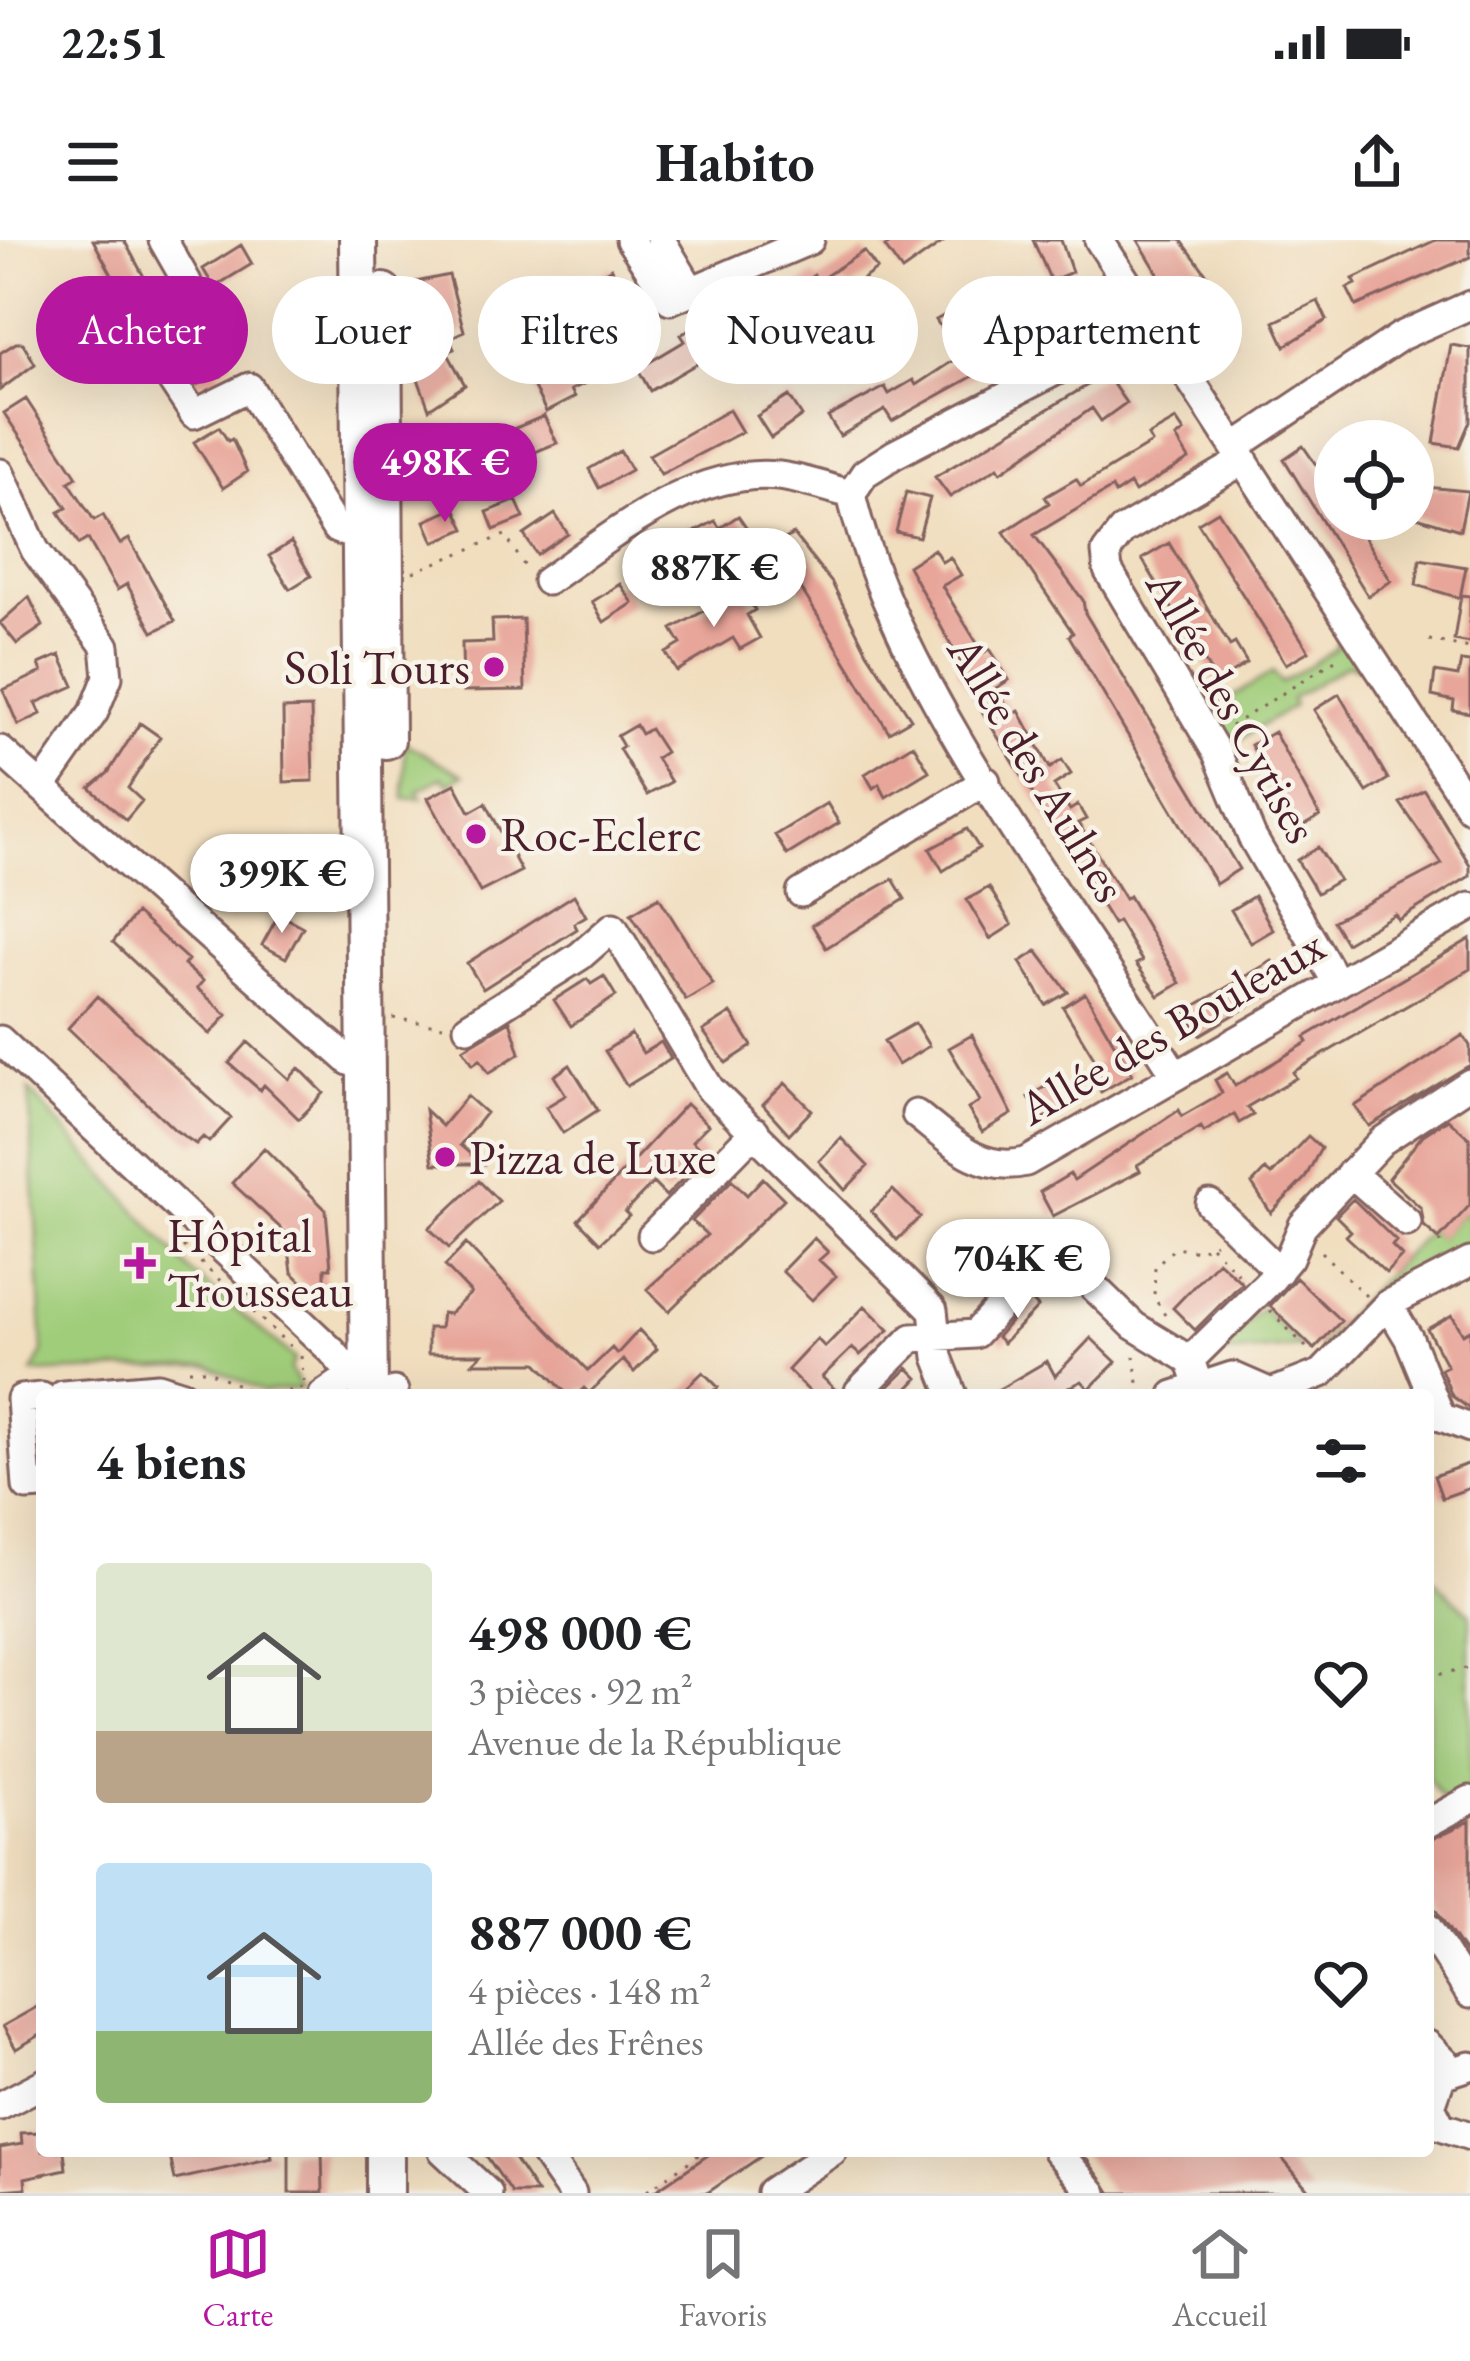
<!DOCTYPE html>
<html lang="fr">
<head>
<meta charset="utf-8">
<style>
	:root { --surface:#fff; --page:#f2f2f2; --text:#202124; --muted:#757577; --line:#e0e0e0; --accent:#b5179e }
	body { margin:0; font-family:"EB Garamond",serif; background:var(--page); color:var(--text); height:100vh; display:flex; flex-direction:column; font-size:45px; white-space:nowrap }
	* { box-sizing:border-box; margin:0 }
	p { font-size:39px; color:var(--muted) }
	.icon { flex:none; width:66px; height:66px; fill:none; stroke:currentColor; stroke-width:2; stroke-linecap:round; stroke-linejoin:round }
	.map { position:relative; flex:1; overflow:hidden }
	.side { position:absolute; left:36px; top:1149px; width:1398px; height:768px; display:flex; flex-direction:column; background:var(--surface); border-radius:12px; box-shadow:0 12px 48px #0002 }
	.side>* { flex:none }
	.banner { position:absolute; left:36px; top:36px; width:1398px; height:108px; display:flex; gap:24px }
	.fabs { position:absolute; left:1314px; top:180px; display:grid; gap:24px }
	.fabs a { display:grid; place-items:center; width:120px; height:120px; border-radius:50%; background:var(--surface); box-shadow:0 12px 48px #0002; font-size:60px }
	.price { position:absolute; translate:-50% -102px; padding:0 27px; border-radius:42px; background:#fff; color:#222; font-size:39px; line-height:78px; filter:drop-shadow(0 3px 6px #0008) }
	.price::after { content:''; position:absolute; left:50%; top:72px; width:36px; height:27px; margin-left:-18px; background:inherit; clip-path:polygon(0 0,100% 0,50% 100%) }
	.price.current { background:var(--accent); color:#fff }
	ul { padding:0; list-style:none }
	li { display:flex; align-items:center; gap:36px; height:300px; padding:0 60px }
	li span { display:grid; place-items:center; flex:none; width:336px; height:240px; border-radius:12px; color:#555 }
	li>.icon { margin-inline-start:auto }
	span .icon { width:144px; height:144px; fill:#fffc; stroke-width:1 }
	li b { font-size:51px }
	h2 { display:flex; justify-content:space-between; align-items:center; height:144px; padding:0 60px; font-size:51px }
	.pill { padding:0 42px; border-radius:54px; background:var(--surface); box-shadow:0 12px 48px #0002; font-size:42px; line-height:108px }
	.pill.current { background:var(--accent); color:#fff }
	.status { display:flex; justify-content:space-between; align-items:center; height:84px; padding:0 60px; background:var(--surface); direction:ltr }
	.status svg { height:33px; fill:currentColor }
	header { display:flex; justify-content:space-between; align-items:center; height:156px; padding:0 60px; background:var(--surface); font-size:54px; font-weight:700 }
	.menu { display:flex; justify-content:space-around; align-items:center; height:168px; border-top:3px solid var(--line); background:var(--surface); font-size:33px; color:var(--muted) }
	.menu a { display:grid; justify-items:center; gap:6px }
	.menu .current { color:var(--accent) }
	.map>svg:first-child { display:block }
	.green { fill:#a0cd7a; stroke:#757652; stroke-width:3 }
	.building { fill:#e8a59a }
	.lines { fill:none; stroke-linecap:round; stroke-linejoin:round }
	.minor-casing { stroke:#84625f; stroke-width:33 }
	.major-casing { stroke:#84625f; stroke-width:42 }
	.path { stroke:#84625f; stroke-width:3; stroke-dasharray:3 9; stroke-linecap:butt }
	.minor { stroke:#fff; stroke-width:27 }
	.major { stroke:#fff; stroke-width:36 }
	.poi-dot { fill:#b5179e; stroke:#f7f3e8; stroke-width:4.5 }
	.labels { text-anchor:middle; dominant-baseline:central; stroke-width:9; stroke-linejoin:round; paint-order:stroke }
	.poi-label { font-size:48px; fill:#4a1f2b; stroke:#f7f3e8; text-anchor:start }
	.street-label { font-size:48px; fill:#4a1f2b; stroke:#f7f3e8 }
</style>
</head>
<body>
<div class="status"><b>22:51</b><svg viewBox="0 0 49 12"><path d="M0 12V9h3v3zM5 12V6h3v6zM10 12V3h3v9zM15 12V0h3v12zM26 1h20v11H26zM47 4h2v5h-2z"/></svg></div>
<header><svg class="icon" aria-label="menu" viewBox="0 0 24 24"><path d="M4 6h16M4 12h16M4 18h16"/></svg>Habito<svg class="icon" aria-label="share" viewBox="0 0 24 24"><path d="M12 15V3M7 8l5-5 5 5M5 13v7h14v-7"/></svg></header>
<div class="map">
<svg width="1470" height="1953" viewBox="0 0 1470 1953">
	<rect width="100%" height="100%" fill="#f7f3e8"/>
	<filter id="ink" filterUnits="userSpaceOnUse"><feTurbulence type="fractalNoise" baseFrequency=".00833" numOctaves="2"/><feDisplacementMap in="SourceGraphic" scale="24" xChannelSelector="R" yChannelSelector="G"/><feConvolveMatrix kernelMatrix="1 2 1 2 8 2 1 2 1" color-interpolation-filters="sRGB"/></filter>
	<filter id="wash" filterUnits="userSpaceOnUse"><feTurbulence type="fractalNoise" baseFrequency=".004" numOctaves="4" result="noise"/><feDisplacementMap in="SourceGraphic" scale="48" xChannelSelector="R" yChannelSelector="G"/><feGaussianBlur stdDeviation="2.7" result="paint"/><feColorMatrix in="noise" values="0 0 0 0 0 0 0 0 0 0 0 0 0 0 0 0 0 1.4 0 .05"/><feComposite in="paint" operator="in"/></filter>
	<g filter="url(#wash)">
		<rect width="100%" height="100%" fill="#f1debf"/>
		<path class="green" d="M1340,395L1361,428L1348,424L1291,459L1294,466L1237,501L1232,515L1202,466L1216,467L1273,432L1281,443L1335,409Z
			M405,503L463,535L448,544L443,537L418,551L422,558L404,559Z
			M29,850L191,1032L295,1119L290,1130L302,1148L264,1152L209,1126L32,1133L43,1112Z
			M1464,972L1470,977V1012L1329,1116L1319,1105L1429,990L1439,998Z
			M1261,1068L1301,1107L1224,1114L1220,1110Z
			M1428,1334L1470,1374V1542L1465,1555L1453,1562L1442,1559L1428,1539Z"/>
		<g id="blocks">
			<path class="building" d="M93,0H124L156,59L145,65L164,98L142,110L123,77L132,72Z
				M895,0H946L902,31L885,7Z
				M1033,0H1061L1072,32L1051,41Z
				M1138,0H1181L1211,40L1235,100L1212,111L1198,80L1194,82L1183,61L1177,65Z
				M1436,0H1470V17L1356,66L1347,48L1356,44L1353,39Z
				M241,5L252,24L214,47L203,29Z
				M864,11L877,29L849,49L845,43L777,90L770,81L650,151L638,129L685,101L681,95L699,83L714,76L720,85L766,56L771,64L814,35L818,41Z
				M611,28L629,57L610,69L592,40Z
				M449,35L464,91L450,98L454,109L447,112L465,145L429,169L409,114L418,111L416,42Z
				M972,60L996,98L1050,61L1068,89L1049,101L1046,96L892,181L885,170L840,196L828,177L885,147L889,154L913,140L916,145L960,116L936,80Z
				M1318,61L1327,80L1285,106L1274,82Z
				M218,98L233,122L218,132L221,136L196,145L181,121Z
				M16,103H23L35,124L0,150V113Z
				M1451,105L1470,108V181L1459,207L1434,203Z
				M589,106L603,135L571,150L575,157L546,172L528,135Z
				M1106,134L1126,163L1101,181L1092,168L1001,232L998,227L950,257L935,237Z
				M789,156L802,176L771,198L757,176Z
				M26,159L77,237L69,242L94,280L103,275L120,304L129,299L175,381L153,392L127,344L117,350L88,299L79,304L59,272L67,268L4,173Z
				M729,170L742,192L661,234L649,215Z
				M544,176L557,203L525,216L513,189Z
				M1176,180L1184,192L1176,198L1189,219L1135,252L1130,244L1115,254L1112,248L1034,295L1083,360L1085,373L1239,629L1216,644L1069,396L1073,393L1004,292L1049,263L1045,257L1076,239L1081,246L1152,203L1148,196Z
				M219,187L228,201L232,199L247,232L223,248L194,202Z
				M1303,206L1335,252V279H1353L1391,341L1368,356L1284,219Z
				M620,211L631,230L599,248L589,229Z
				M1416,246L1468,251L1460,290L1413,276Z
				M906,252L930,258L919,297L896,292Z
				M516,260L524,278L494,290L487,272Z
				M455,268L465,289L434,302L425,281Z
				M1218,271L1309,411L1286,424L1198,283Z
				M555,274L568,294L537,315L524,295Z
				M738,276L753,298L724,318L715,303L663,337L650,316L715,281L720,288Z
				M793,294L832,343L867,412L911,479L889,492L775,306Z
				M291,302L311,336L290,349L269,316Z
				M1169,303L1230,406L1235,403L1247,423L1217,442L1142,319Z
				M934,309L942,322L950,317L961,335L942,346L983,413L990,409L1009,440L996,448L1012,475L1019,471L1050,528L1062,520L1071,534L1054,545L1070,570L1078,565L1086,579L1078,583L1125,659L1129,656L1180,743L1159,756L1136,724L1142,721L1118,681L1113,684L956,429L962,425L908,326Z
				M1420,319L1466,327L1460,358L1416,345Z
				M620,344L633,363L604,382L592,362Z
				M743,349L755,370L747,375L760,398L740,409L733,398L677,431L666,413L681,404L672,389Z
				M1461,355L1470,356V403L1454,400Z
				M29,357L43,386L17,404L0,383Z
				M523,379L525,450L463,451L462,403L493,402L492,380Z
				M60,415L74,446L36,463L41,474L18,485L3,450L42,432L39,424Z
				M1461,421L1470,422V473L1453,470L1454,461L1432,456L1435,432L1458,436Z
				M1339,454L1388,539L1367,552L1314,470Z
				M311,468L313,541L284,542L283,469Z
				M140,483L160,497L128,548L142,561L126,580L90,548L108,533Z
				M636,485L641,494L650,489L665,512L656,518L671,542L647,555L619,509L623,506L617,496Z
				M1274,492L1320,576L1298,589L1251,505Z
				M913,504L929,531L886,557L879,544L873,548L865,534Z
				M455,544L470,572L486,563L521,631L480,652L428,558Z
				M1424,550L1470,625V636L1398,680L1395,674L1346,703L1333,681L1442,624L1400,563Z
				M827,563L839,583L787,615L775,595Z
				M967,589L979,608L943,631L930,609Z
				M1318,607L1339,640L1317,653L1297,620Z
				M219,622L237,637L210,668L194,654Z
				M274,633L301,648L289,668L272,659L276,652L267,646Z
				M893,639L905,659L826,708L812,685Z
				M989,647L1012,685L990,699L967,660Z
				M574,655L586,676L574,683L577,689L483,749L467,723Z
				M1254,656L1273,690L1251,703L1231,670Z
				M659,657L713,744L686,760L631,674Z
				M136,673L188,720L184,725L203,741L197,748L227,775L210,794L113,702Z
				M279,674L303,687L286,718L262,705Z
				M1470,699V729L1293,832L1296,838L1247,867L1253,875L1239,883L1234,874L1204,892L1201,887L1137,925L1140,931L1053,976L1040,952L1070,934L1074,940L1179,870L1182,876L1222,853L1215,840L1227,833L1235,846L1308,802L1305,797Z
				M1037,711L1068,752L1046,765L1020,722Z
				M1272,721L1286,744L1200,795L1186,771Z
				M604,736L616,756L571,786L554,760L587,739L591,744Z
				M1085,753L1132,834L1101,852L1088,830L1098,824L1063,767Z
				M97,756L231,878L209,902L203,897L196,904L175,890L68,788Z
				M731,773L752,806L726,823L703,791Z
				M510,781L520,813L489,833L480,819L473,824L463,809Z
				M915,783L929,806L898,825L884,801Z
				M631,794L643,813L661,802L671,819L627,846L605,811Z
				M972,795L1012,874L982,892L968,869L980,861L949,808Z
				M1463,795L1470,806V825L1369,886L1355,866Z
				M248,802L289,839L299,828L324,853L299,879L264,845L260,850L229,823Z
				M570,825L598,870L563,893L546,867L566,855L554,836Z
				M1058,839L1071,862L1041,880L1028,857Z
				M785,843L812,870L789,894L763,865Z
				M467,856L486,873L460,905L482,924H433L425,870L442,886Z
				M686,864L708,885L692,901L706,915L666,956L653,943L625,972L629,976L600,1003L578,980Z
				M1448,879L1470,899V965L1439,999L1424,986L1421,968L1388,938L1423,895Z
				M1308,896L1321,908L1305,938L1271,973L1252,944L1265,930L1271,935Z
				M841,898L868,926L845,950L819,921Z
				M264,908L326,970L331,1028H325V1049H309L292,1032L287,994L232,943Z
				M763,938L784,959L669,1071L647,1049L707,995L692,981L732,940L747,955Z
				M479,941L499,961L449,1008L429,988Z
				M893,950L920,977L897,1000L871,971Z
				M1353,959L1396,1001L1392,1006L1402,1016L1386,1033L1346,996L1351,991L1336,976Z
				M814,998L828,1012L819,1020L836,1036L812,1060L782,1031Z
				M466,1004L588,1131L612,1108L617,1114L639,1090L657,1109L634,1132L623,1120L589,1153L584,1148L577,1155H568L537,1123H473L482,1114H428V1088H440L442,1073L449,1074L471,1053L445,1026Z
				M949,1005L977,1032L954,1055L927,1027Z
				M1218,1021L1242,1043L1195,1090L1173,1068Z
				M1296,1038L1341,1081L1314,1109L1270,1066Z
				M1030,1059L1038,1067L1003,1103L997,1097Z
				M865,1066L889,1090L860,1115L852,1108L822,1137L841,1155H813L788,1130L817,1099L825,1107Z
				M1452,1075L1463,1094L1470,1090V1169L1452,1156L1441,1129L1447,1126L1427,1089Z
				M1091,1098L1116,1122L1089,1149L1082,1141L1062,1151L1064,1155H989L1047,1121L1055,1136Z
				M908,1128L918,1138L902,1155H880Z
				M703,1132L718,1147L710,1155H679Z
				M1470,1223V1248L1442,1258L1434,1236Z
				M1470,1581V1720L1428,1659V1601Z
				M42,1764V1794L16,1809L3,1786Z
				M42,1892V1911H64L66,1929L25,1938L26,1948L0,1950V1908L22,1904L21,1893Z
				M169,1911H271L272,1918L175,1940Z
				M289,1911H322L323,1953H289Z
				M483,1911H509L537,1953H512Z
				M714,1911H769L707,1953H652Z
				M1081,1911H1276L1311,1953H1111Z"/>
		</g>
	</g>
	<g filter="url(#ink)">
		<use href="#blocks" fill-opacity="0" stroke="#84625f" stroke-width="3"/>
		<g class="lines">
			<g class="minor-casing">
				<path id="minor" d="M163,0L187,42L188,66
					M630,0L670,60L810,0
					M661,0L692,52
					M1099,0L1470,568
					M163,127L194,174L249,147L336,289L358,297
					M1235,207L1401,96L1470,65
					M1244,220L1122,291L1106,312L1108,330L1217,513L1252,597L1337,743
					M0,233L35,310L105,406L108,437L94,472L43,545
					M851,254C895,446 1071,666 1176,836
					M547,341C614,295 693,227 779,236C803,239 828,248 851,254L865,233L895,214L1150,82
					M0,510L349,821L363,826
					M801,653L986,541
					M468,787L580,716L613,687L710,849L933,1070L938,1117L953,1155
					M0,800L332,1111L369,1155
					M916,874C950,901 980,933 1026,922L1470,667
					M1351,933L1407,982
					M1210,964L1279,1031
					M652,996L755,891
					M1073,1027L1134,1086L1190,1120
					M1388,1064L1409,1099L1441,1177L1470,1188
					M1198,1143L1190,1120L1270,1041L1289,1018L1303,985L1382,901L1470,843
					M859,1151L912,1098L975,1094L1015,1050
					M1271,1153L1322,1133L1388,1064L1470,1022
					M63,1155L158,1147L183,1155
					M323,1155L365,1126
					M391,1155L394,1151
					M1174,1155L1232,1136L1271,1153
					M42,1157L21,1159L27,1246L42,1245
					M1428,1583L1470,1560
					M1428,1688L1470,1754
					M1428,1805L1452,1829
					M1470,1826L1442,1835L1431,1866L1441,1886L1470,1896
					M0,1866L42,1844
					M443,1911L488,1953
					M543,1911L572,1953
					M1057,1911L1093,1953
					M771,1953L833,1911"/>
			</g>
			<g class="major-casing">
				<path id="major" d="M358,0L369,1155
					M383,52L386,500
					M385,1911V1953"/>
			</g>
			<path class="path" d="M413,332L505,295L527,330
				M1429,400L1470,408
				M1231,486L1340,417
				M393,778L443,786
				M1431,993L1446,1007
				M183,1006L290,1106
				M1211,1006L1241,1037
				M1321,1012L1366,1056
				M1270,1071L1310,1111
				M1165,1075L1154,1057L1155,1026L1176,1007L1198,1011L1215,1003
				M301,1116L304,1142
				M1134,1116L1139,1149
				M189,1130H207L259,1155
				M264,1155L303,1148
				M1428,1437L1470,1427
				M647,1951L704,1911"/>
			<use href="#minor" class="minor"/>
			<use href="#major" class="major"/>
		</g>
	</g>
	<g class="poi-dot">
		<circle cx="494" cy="427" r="12"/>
		<circle cx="476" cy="594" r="12"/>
		<circle cx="445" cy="917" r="12"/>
		<path d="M134 1005h12v12h12v12h-12v12h-12v-12h-12v-12h12z"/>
	</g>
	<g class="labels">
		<g class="poi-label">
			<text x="470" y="427" text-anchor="end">Soli Tours</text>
			<text x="500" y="594">Roc-Eclerc</text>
			<text x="469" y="917">Pizza de Luxe</text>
			<text x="167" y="995">Hôpital<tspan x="167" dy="55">Trousseau</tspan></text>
		</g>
		<g class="street-label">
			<text transform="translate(1233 466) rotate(61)">Allée des Cytises</text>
			<text transform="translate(1038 528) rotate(59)">Allée des Aulnes</text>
			<text transform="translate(1171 786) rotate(-30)">Allée des Bouleaux</text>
		</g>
	</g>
</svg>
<div class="fabs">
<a><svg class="icon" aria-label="locate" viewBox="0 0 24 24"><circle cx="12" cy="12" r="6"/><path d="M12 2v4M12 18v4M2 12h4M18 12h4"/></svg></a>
</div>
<b class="price current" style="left:445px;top:285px">498K €</b>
<b class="price" style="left:714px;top:390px">887K €</b>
<b class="price" style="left:282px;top:696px">399K €</b>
<b class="price" style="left:1018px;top:1081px">704K €</b>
<div class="banner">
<a class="pill current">Acheter</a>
<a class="pill">Louer</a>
<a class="pill">Filtres</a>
<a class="pill">Nouveau</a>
<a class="pill">Appartement</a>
</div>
<section class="side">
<h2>4 biens<svg class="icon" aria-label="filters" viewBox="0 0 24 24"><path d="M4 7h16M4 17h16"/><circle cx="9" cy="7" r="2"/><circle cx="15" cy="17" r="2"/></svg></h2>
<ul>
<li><span style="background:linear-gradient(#dfe7d0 70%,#b9a48a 0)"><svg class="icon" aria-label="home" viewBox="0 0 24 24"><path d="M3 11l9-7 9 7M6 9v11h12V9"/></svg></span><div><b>498 000 €</b><p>3 pièces · 92 m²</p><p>Avenue de la République</p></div><svg class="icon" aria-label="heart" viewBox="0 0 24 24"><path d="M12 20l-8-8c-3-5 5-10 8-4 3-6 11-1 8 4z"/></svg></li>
<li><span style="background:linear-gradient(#bfe0f5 70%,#8fb573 0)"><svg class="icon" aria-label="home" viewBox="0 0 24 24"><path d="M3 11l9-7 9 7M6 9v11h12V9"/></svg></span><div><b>887 000 €</b><p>4 pièces · 148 m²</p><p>Allée des Frênes</p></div><svg class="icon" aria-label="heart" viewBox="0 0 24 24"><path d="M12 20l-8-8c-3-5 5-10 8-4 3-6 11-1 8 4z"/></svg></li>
</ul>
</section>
</div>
<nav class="menu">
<a class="current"><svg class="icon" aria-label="map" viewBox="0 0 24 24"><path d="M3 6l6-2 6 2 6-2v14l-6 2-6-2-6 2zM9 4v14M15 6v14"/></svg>Carte</a>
<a><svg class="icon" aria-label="saved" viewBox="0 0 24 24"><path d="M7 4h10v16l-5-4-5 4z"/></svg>Favoris</a>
<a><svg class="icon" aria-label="home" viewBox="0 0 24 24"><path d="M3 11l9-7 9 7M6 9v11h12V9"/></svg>Accueil</a>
</nav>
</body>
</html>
